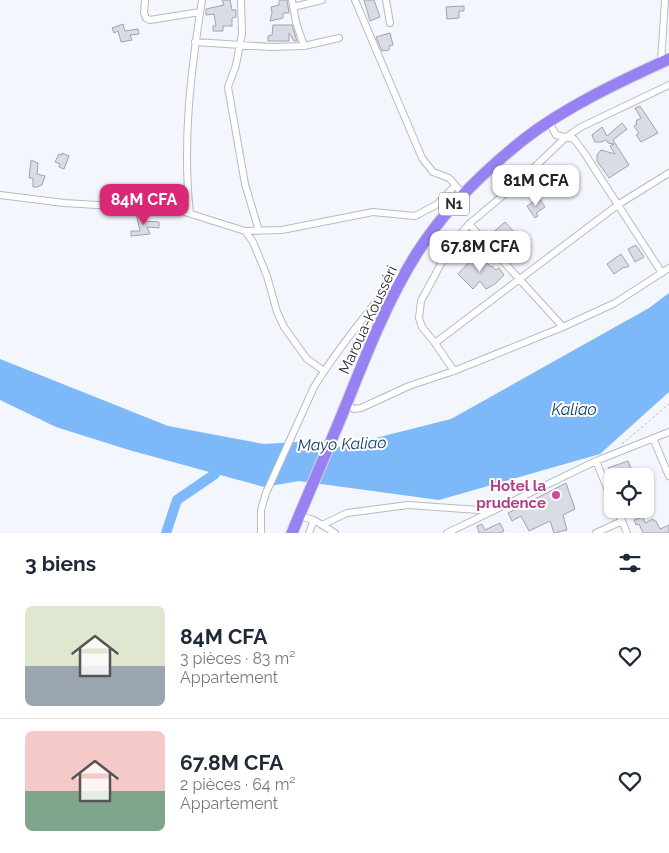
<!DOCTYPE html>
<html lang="fr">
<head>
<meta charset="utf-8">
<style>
	:root { --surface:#fff; --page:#f6f6f7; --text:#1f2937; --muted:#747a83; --line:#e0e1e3; --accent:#db2777 }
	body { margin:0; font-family:Raleway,sans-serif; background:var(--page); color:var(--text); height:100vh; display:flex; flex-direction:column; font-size:19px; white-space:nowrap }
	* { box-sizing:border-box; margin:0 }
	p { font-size:16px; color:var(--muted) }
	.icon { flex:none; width:28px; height:28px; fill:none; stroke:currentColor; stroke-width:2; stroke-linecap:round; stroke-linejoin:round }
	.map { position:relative; height:533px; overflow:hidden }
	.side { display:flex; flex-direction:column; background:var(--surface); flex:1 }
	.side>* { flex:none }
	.controls { position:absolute; left:604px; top:468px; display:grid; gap:10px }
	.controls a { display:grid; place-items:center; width:50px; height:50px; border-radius:8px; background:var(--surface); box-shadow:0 1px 4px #0004; font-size:25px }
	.price { position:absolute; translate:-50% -42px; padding:0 11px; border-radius:10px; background:#fff; color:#222; font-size:16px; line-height:32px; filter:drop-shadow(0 1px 2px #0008) }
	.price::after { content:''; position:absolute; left:50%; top:30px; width:15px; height:11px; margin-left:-8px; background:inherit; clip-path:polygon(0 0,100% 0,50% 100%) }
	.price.active { background:var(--accent); color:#fff }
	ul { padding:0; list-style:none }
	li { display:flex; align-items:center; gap:15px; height:125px; padding:0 25px }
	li+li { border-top:1px solid var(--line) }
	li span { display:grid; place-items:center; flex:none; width:140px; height:100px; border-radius:8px; color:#555 }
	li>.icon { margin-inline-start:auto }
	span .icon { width:60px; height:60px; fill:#fffc; stroke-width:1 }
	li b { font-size:21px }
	h2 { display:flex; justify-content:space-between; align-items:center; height:60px; padding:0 25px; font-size:21px }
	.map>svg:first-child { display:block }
	.water { fill:#7db9f8 }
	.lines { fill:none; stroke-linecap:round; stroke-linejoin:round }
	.river { stroke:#7db9f8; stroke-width:10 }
	.building { fill:#d9dce5; stroke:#a0a3ac }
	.street-casing { stroke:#b7bac3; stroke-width:8 }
	.highway-casing { stroke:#d5d5d6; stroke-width:13 }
	.path { stroke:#b5b7bd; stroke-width:1; stroke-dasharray:2.5 2.5; stroke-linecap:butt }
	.street { stroke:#fff; stroke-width:6 }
	.highway { stroke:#9882f3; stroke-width:11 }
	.hotel-dot { fill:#d1479c; stroke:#fff; stroke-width:2 }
	.labels { text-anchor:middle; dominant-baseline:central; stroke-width:4; stroke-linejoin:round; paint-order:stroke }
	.shield { fill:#fff; stroke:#6c6d70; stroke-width:1 }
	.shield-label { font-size:14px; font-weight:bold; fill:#2d2e32 }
	.street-label { font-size:15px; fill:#2d2e32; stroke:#fff }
	.hotel-label { font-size:15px; font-weight:bold; fill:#b23c85; stroke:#fff; text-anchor:end }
	.water-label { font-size:16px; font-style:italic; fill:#133d65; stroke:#fff }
</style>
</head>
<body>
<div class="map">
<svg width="669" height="533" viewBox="0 0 669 533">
	<rect width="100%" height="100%" fill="#f4f6fe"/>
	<path class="water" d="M669,293V392L600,454L439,500L299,481L264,487L129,450L56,427L0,400V359L168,426L264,444L313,441L340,447L451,419L649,308Z"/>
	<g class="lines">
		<path class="river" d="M166,533L177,500L215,474"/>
	</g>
	<path class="building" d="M222,0H230L232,10H236V17L232,18V26H223V31H213V26H216L214,14L206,15V9L224,5Z
		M281,0H287L289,13H283V18L270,21L272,13L271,7L279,5V1Z
		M364,0H374L380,17L370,21Z
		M464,6V11H459V18L447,19L446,7Z
		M123,24L125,31L138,29L139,34L130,35L132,40L121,42L118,31L114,33L112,28Z
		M273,25H292L297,41H294L289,33V41H268V36L272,35Z
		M390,33L393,45L389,46V50L382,51L376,37Z
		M640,106L658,133L641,142L636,135L639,133L634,126L637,124L636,123L637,120L641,118L635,108Z
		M622,123L627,129L613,140L629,165L609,178L597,161V155L601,150L615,154L610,146L614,144L608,143L606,140L601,142H595L592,135L602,127L607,136Z
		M62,153L69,156L64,169L59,167L60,164L55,162L59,154L62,155Z
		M31,160L38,163L37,174L45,176L42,185L37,187H33V178H29Z
		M539,198L545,207L536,213L538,216L535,218L527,206Z
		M143,212L144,221L159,222V228L147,227L150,234L131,236V231H140L136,213Z
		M505,222L523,242L516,248L508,238L500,244L491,234Z
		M472,235L480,244L474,249L476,251L472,254L463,242Z
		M636,245L644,257L635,262L628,249Z
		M478,253L491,267L492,266L496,270L499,268L504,275L495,284L486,289L480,281L473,289L458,274Z
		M621,254L629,266L625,268L624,267L614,274L607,264Z
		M628,461L634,476H611L608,468Z
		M566,483L575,509L563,515L567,530L554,533L550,521L529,531L521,516L512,521L508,513Z
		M643,517L645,523L653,519L654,521H656L660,529L669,525V533H643L639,524L636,525L634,520Z
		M500,523L504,531L500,533H479L477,526L482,524L485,530Z"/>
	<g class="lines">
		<g class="street-casing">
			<path id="street" d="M145,0L144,13L146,18L150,20L200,12
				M241,0L242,34L236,65L228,87L245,184L259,231
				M292,0L296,22L304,46
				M355,0L422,158L433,172L449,178L463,194
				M386,0L390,23
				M293,7L322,0
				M195,42L271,47L304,46L339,38
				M661,62L665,0
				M549,122L556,135L574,139L585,154L662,273
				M0,195L64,203L114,206H156L175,209L245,231L253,242L267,276L277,312L284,327L307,359L324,371
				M190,213C182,142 191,70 202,0
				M469,224L563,327
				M245,231L282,230L373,212L415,216L436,205L455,186
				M435,343L619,204L669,173
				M454,371L435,343L422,327L419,318L421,301L450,247L469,224L519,182L565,138L581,127L669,85
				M346,404L354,409L361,408L409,386L454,371L563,327L615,303L669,268
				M653,438L669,476
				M596,461L612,500
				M617,509L627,533
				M299,516L314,520L335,533
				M322,525L347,513L408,505L493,511
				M261,533V510L266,493L314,387C332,357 354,330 375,303C384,292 391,278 404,272
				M309,533L314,520
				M447,533L596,461L669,432
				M596,533L622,521"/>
		</g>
		<g class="highway-casing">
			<path id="highway" d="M292,533C310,489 330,445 348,400C368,350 388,299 417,253C445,209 483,172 523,140C565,107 621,81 669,59"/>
		</g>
		<path class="path" d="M622,444L669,404"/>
		<use href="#street" class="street"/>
		<use href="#highway" class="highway"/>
	</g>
	<circle class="hotel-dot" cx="556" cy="495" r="5"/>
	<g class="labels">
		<rect class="shield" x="439" y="192.5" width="30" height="23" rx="4"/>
		<g class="shield-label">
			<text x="454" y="204">N1</text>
		</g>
		<g class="street-label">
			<text transform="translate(368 320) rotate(-65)">Maroua-Kousséri</text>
		</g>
		<g class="hotel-label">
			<text x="546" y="486">Hotel la<tspan x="546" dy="17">prudence</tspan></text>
		</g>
		<g class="water-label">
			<text x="574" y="409">Kaliao</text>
			<text transform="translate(342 444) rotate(-2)">Mayo Kaliao</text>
		</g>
	</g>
</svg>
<div class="controls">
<a><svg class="icon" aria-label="locate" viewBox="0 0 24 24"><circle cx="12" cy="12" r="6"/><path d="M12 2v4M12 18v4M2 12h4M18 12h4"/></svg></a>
</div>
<b class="price" style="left:536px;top:207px">81M CFA</b>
<b class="price active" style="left:144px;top:226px">84M CFA</b>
<b class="price" style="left:480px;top:273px">67.8M CFA</b>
</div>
<section class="side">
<h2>3 biens<svg class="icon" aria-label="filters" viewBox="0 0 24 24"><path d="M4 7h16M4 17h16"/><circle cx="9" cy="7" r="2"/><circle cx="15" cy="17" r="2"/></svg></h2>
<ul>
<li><span style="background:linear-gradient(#dfe7d0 60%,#9aa5b1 0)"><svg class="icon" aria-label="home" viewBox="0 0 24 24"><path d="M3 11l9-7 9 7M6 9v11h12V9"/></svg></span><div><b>84M CFA</b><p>3 pièces · 83 m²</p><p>Appartement</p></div><svg class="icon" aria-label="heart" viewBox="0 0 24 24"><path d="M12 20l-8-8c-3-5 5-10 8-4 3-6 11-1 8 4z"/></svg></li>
<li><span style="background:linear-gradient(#f6c9c9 60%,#7fa58c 0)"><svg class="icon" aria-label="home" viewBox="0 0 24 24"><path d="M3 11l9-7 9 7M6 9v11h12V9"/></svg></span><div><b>67.8M CFA</b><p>2 pièces · 64 m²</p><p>Appartement</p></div><svg class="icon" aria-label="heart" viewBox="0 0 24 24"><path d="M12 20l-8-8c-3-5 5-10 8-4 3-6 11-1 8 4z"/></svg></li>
</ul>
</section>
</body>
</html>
